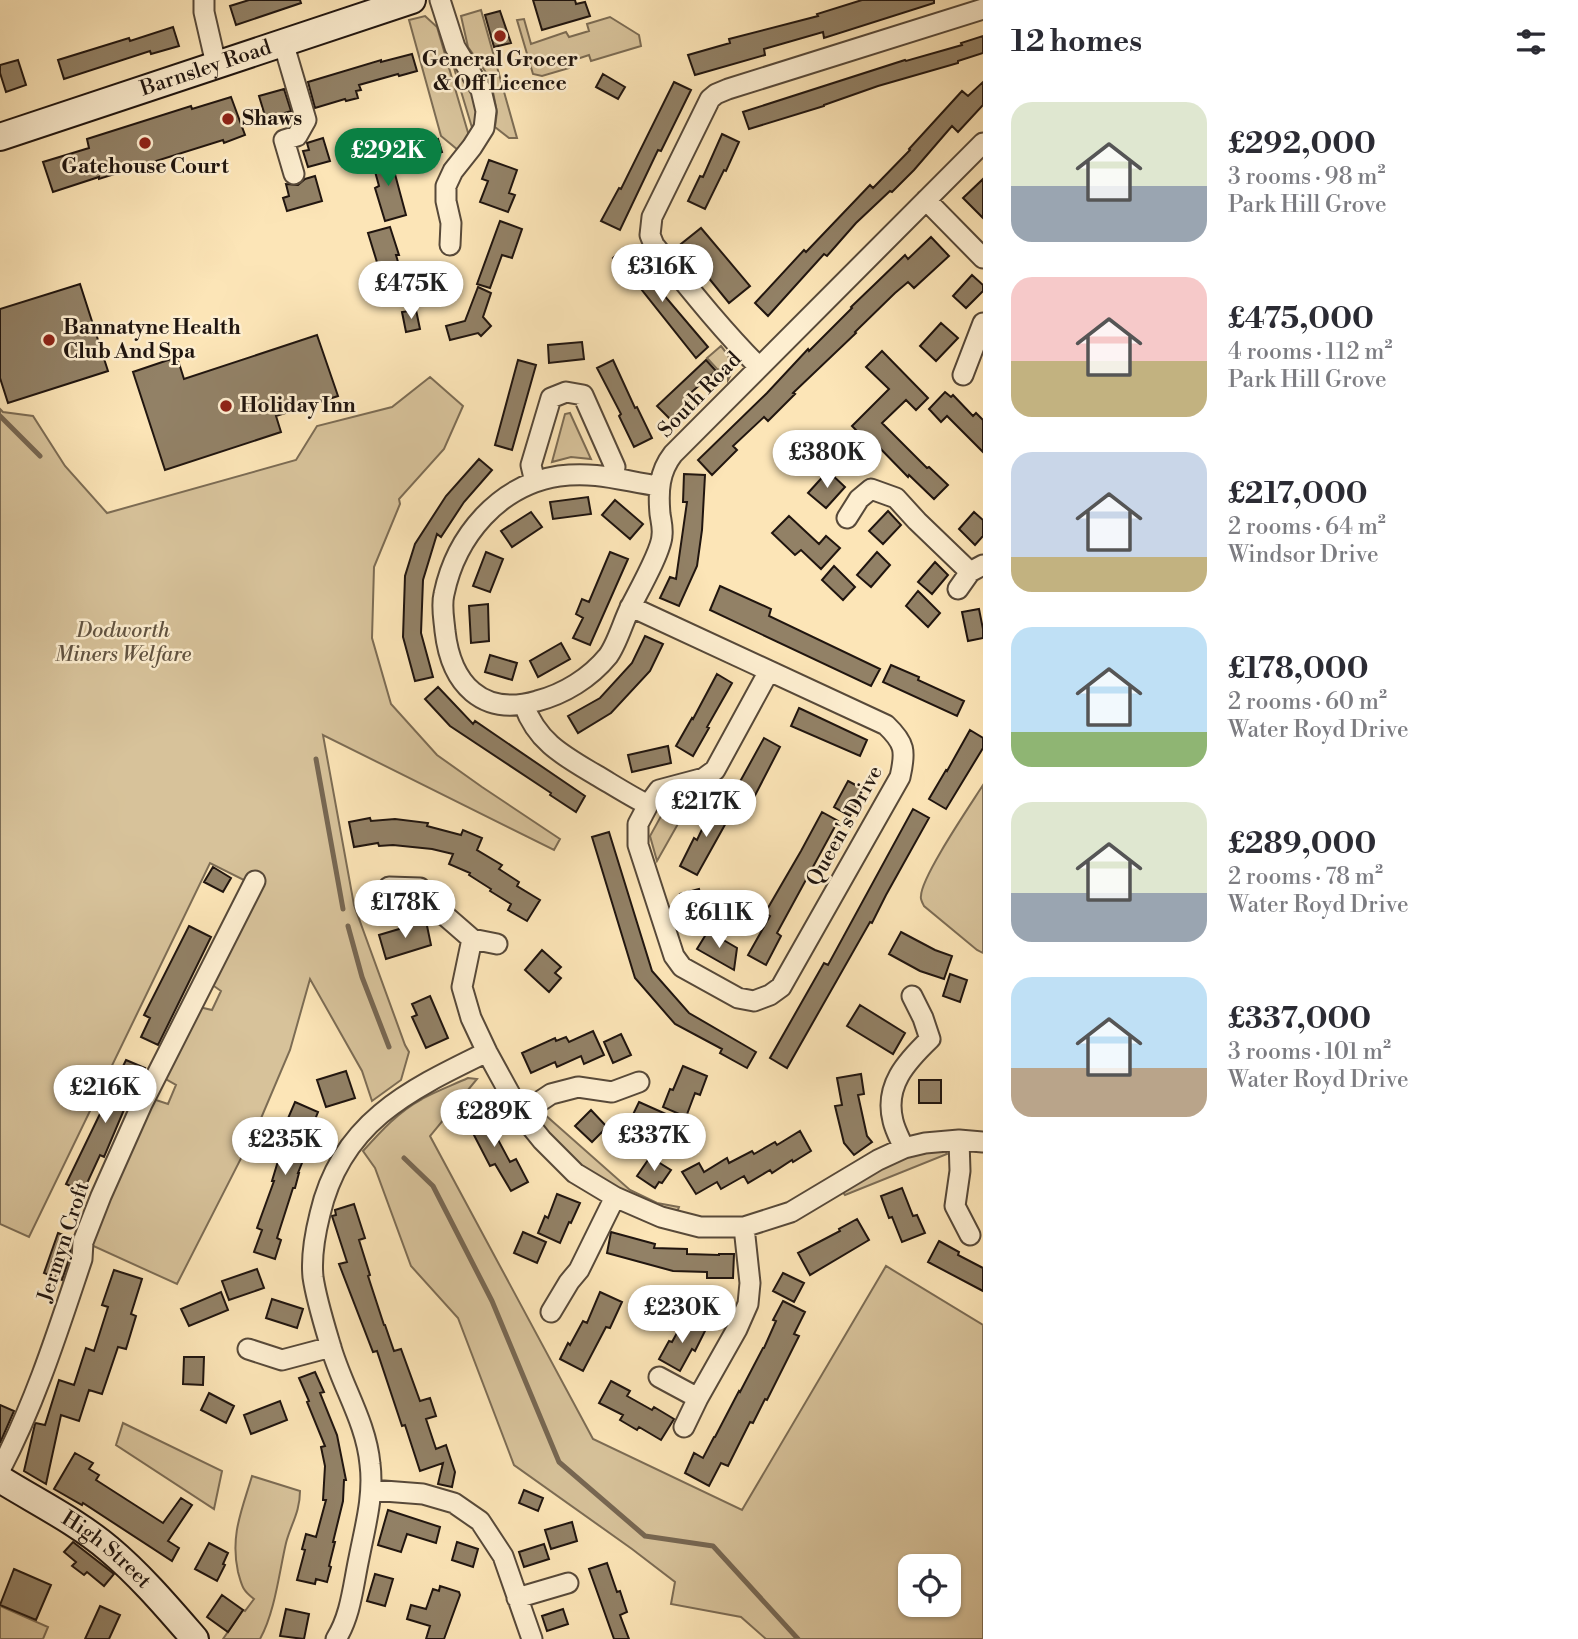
<!DOCTYPE html>
<html lang="en">
<head>
<meta charset="utf-8">
<style>
	:root { --surface:#fff; --page:#f2f2f3; --text:#2b2b33; --muted:#7c7c81; --accent:#0b8043 }
	body { margin:0; font-family:"Libre Bodoni",serif; background:var(--page); color:var(--text); height:100vh; display:flex; flex-direction:column; font-size:26px; white-space:nowrap }
	* { box-sizing:border-box; margin:0 }
	p { font-size:23px; color:var(--muted) }
	.icon { flex:none; width:38px; height:38px; fill:none; stroke:currentColor; stroke-width:2; stroke-linecap:round; stroke-linejoin:round }
	.map { position:relative; flex:1; overflow:hidden }
	.sheet { display:flex; flex-direction:column; background:var(--surface); width:595px }
	.sheet>* { flex:none }
	.controls { position:absolute; left:898px; top:1554px; display:grid; gap:14px }
	.controls a { display:grid; place-items:center; width:63px; height:63px; border-radius:14px; background:var(--surface); box-shadow:0 2px 5px #0004; font-size:35px }
	.price { position:absolute; translate:-50% -60px; padding:0 16px; border-radius:24px; background:#fff; color:#222; font-size:23px; line-height:46px; filter:drop-shadow(0 2px 4px #0008) }
	.price::after { content:''; position:absolute; left:50%; top:42px; width:21px; height:16px; margin-left:-10px; background:inherit; clip-path:polygon(0 0,100% 0,50% 100%) }
	.price.on { background:var(--accent); color:#fff }
	ul { padding:0; list-style:none }
	li { display:flex; align-items:center; gap:21px; height:175px; padding:0 28px }
	li span { display:grid; place-items:center; flex:none; width:196px; height:140px; border-radius:21px; color:#555 }
	li>.icon { margin-inline-start:auto }
	span .icon { width:84px; height:84px; fill:#fffc; stroke-width:1 }
	li b { font-size:30px }
	h2 { display:flex; justify-content:space-between; align-items:center; height:84px; padding:0 28px; font-size:30px }
	main { display:flex; flex:1; min-height:0 }
	.map>svg:first-child { display:block }
	.green { fill:#d7c29a; stroke:#7c6c54; stroke-width:2; fill-rule:evenodd }
	.lines { fill:none; stroke-linecap:round; stroke-linejoin:round }
	.stream { stroke:#776752; stroke-width:5 }
	.building { fill:#928166; stroke:#20150f; stroke-width:2 }
	.minor-casing { stroke:#574939; stroke-width:23 }
	.secondary-casing { stroke:#20150f; stroke-width:30 }
	.minor { stroke:#fdeed0; stroke-width:19 }
	.secondary { stroke:#fdeed0; stroke-width:26 }
	.poi-dot { fill:#8f2418; stroke:#fdeed0; stroke-width:2.5 }
	.labels { text-anchor:middle; dominant-baseline:central; stroke-width:5; stroke-linejoin:round; paint-order:stroke }
	.poi-label { font-size:21px; font-weight:bold; fill:#20150f; stroke:#fdeed0; text-anchor:start }
	.street-label { font-size:21px; fill:#20150f; stroke:#fdeed0 }
	.park-label { font-size:21px; font-style:italic; fill:#605240; stroke:#fdeed0 }
</style>
</head>
<body>
<main>
<div class="map">
<svg width="983" height="1639" viewBox="0 0 983 1639">
	<rect width="100%" height="100%" fill="#fce5b7"/>
	<filter id="stains"><feTurbulence type="fractalNoise" baseFrequency=".00286" numOctaves="4"/><feColorMatrix values="0 0 0 0 .2 0 0 0 0 .09 0 0 0 0 .02 0 0 0 .5 -.17"/></filter>
	<radialGradient id="worn" r=".72"><stop offset=".6" stop-color="#630" stop-opacity="0"/><stop offset="1" stop-color="#630" stop-opacity=".3"/></radialGradient>
	<path class="green" d="M481,10L517,138H509L495,127L497,112L492,87L485,71L468,47L461,16Z
		M425,16L437,27L469,136L458,150L441,136L409,20Z
		M610,17L639,35L641,46L591,61L589,55L568,62L569,68L542,76L533,74L517,20L524,19L531,44L566,32L569,37L589,31L587,24Z
		M451,58C467,82 483,100 473,131Z
		M721,346C730,357 736,367 728,380V370L724,366L718,370L707,358Z
		M430,377L463,406L444,449L399,499L400,504L374,567L372,638L391,704L437,755L482,787L560,839L554,850L323,735L354,905L405,1045L409,1052L401,1080L372,1101L362,1071L310,979L290,1050L259,1123L177,1284L89,1244L153,1099L168,1104L176,1085L164,1078L199,1007L212,1010L221,991L211,984L250,883L210,863L29,1237L0,1224V409L3,412L33,416L65,466L107,513L296,460L317,426L392,407Z
		M570,413L591,459L571,457L552,462L565,414Z
		M983,785V953L977,950L924,906C923,904 920,899 921,896C921,877 971,804 983,785Z
		M696,792L657,861L650,836L671,798Z
		M468,1078L477,1079L430,1136L593,1439L742,1510L886,1266L983,1325V1639H766L741,1617L671,1604L675,1582L632,1549L514,1465L458,1318L411,1266L375,1168L363,1151C381,1131 398,1112 422,1099C436,1091 453,1085 468,1078ZM910,1566H948V1605H910Z
		M543,1113L630,1190L657,1203L679,1207L677,1212C658,1205 638,1199 620,1191C604,1183 550,1145 544,1129C542,1124 542,1118 543,1113Z
		M937,1149L945,1150L947,1154L845,1195L842,1191L905,1155Z
		M123,1423L222,1471L214,1509L116,1445Z
		M252,1476L300,1491C300,1512 291,1524 286,1543C279,1573 275,1612 260,1639H223L243,1610L245,1611L254,1599C242,1590 242,1586 238,1572C230,1535 242,1510 252,1476Z
		M0,1606L48,1627L43,1639H0Z"/>
	<g class="lines">
		<path class="stream" d="M0,416L40,456
			M316,759L343,909
			M348,926L362,977L389,1047
			M404,1158L433,1186L492,1301L559,1462L645,1536L713,1546L798,1639"/>
	</g>
	<path class="building" d="M249,0H300L301,3L236,25L230,6Z
		M533,0H575L576,4L585,2L590,16L542,30Z
		M862,0H934V3L824,38L823,32L764,49L765,55L695,75L688,55L730,43L729,39L818,16L817,14Z
		M500,11L511,43L494,47L485,15Z
		M173,27L179,46L151,54L150,51L64,79L58,60L129,38L130,41Z
		M983,36V53L958,61V63L878,86L824,105V106L749,129L743,112L905,60L906,61L962,45L961,43Z
		M412,54L417,71L399,76L398,74L359,85L361,90L356,91L358,98L346,101L345,99L315,108L308,82L381,60V62Z
		M18,60L26,85L6,92L0,73V65Z
		M603,74L625,87L618,99L596,87Z
		M674,82L691,90L661,151L658,150L620,230L601,221L619,188L621,189Z
		M983,82V105L958,132L952,126L914,170L892,192L890,191L856,223L827,256L824,254L768,316L755,303L804,250L806,252L870,185L873,188L910,150L909,149L962,91L968,96Z
		M284,89L291,111L266,119L259,96Z
		M231,97L245,135L224,143L223,140L99,179V177L53,192L43,162L89,148L87,139L191,106L192,109Z
		M409,130L414,143L395,148L392,135Z
		M722,134L739,142L726,171L724,170L705,209L688,201L700,176L703,177Z
		M323,138L330,161L308,167L303,151L309,150L307,143Z
		M438,139L442,152L423,158L419,145Z
		M389,152L406,215L385,221L375,188L379,186L371,157Z
		M489,160L517,170L509,193L515,195L508,212L480,202L488,181L482,179Z
		M315,176L322,201L287,211L283,198L289,196L286,184L298,185L305,179Z
		M983,179V218L963,198Z
		M500,221L522,229L512,258L502,255L490,288L477,284Z
		M390,227L399,255H396L407,293L388,298L368,233Z
		M701,228L750,286L729,303L681,244Z
		M931,237L949,256L914,288L908,282L895,293L855,332L856,333L793,393L795,394L768,421L764,417L733,446L737,450L712,475L698,460L767,393L808,349L809,351L852,308L851,307L875,284L905,255L908,259Z
		M624,248L708,347L696,358L637,284L613,258Z
		M972,275L983,285V291L966,308L953,296Z
		M80,284L108,371L8,403L0,378V309Z
		M478,287L491,293L483,317L491,326L481,336L478,333L450,340L446,326L465,321Z
		M416,310L420,329L406,332L402,312Z
		M941,323L958,338L936,361L920,346Z
		M317,335L338,396L276,416L281,432L165,470L133,372L177,357L184,379Z
		M582,342L584,359L549,363L548,345Z
		M882,351L928,398L916,410L906,400L882,423L927,468L929,467L948,485L934,499L909,475L908,477L872,440L847,467L834,455L856,430L852,426L889,389L866,367Z
		M518,360L536,365L512,450L495,445Z
		M613,360L635,408L637,407L652,438L634,447L619,416L621,414L597,368Z
		M706,360L716,371L687,396L692,401L672,421L657,406Z
		M945,392L951,397L953,395L973,416L976,413L983,420V452L947,416L941,422L929,409Z
		M479,459L492,470L464,502L441,537L437,534L423,580L421,633L433,677L415,681L403,637L405,576L415,544L446,496Z
		M828,471L845,487L826,508L808,493Z
		M684,474L705,475L702,530L697,566L679,606L660,598L670,577L676,579L687,502H683Z
		M588,497L591,514L553,519L550,502Z
		M615,500L643,524L630,539L602,515Z
		M888,511L901,525L883,544L869,531Z
		M531,512L542,527L512,547L501,531Z
		M974,512L983,520V536L975,545L959,529Z
		M789,516L819,544L826,536L840,548L821,569L801,550L795,555L772,533Z
		M486,552L503,559L490,592L473,586Z
		M610,552L628,559L590,645L573,638L583,618L576,614L582,599L589,602Z
		M877,552L890,565L871,587L857,575Z
		M935,562L948,575L932,594L918,582Z
		M834,566L855,587L843,600L822,580Z
		M720,586L771,609L769,616L880,669L871,686L710,610Z
		M918,591L940,613L928,627L906,606Z
		M488,604L489,641L471,643L469,606Z
		M979,609L983,629V638L968,641L962,612Z
		M645,636L663,644L650,671L611,713L578,733L568,716L600,698L632,663Z
		M561,643L570,659L538,677L530,661Z
		M490,655L517,663L512,680L485,672Z
		M891,665L919,677L918,680L964,701L957,716L883,682Z
		M717,674L732,683L707,727L709,728L693,756L676,746L692,718L693,719Z
		M438,687L473,724L475,721L585,796L576,812L550,795L551,793L450,726L425,699Z
		M799,708L867,740L860,756L791,726Z
		M970,730L983,738V748L946,809L929,799L946,770L947,771Z
		M764,738L780,747L748,809L731,798Z
		M668,746L671,763L632,772L628,755Z
		M848,781L865,790L850,816L834,807Z
		M715,802L732,812L697,875L680,866L694,838L697,840Z
		M913,809L929,818L886,895L872,923L870,922L787,1068L770,1058L824,963L828,965Z
		M822,812L838,821L777,933L781,936L766,965L748,955L770,916L765,913L801,851Z
		M370,818L371,821L395,819L428,823L427,826L461,835L463,830L482,838L477,850L502,865L499,869L519,882L517,886L540,900L527,921L508,910L511,904L490,891L491,889L469,875L470,873L449,864L453,854L432,849L393,845L379,846L378,843L354,847L349,822Z
		M609,832L652,971L689,1013L756,1052L747,1068L720,1053L722,1049L675,1024L635,978L592,837Z
		M213,867L231,878L223,892L204,882Z
		M699,889L706,917L688,922L680,894Z
		M426,921L431,945L386,959L379,935Z
		M189,926L211,937L158,1045L141,1037L150,1018L144,1015Z
		M708,931L737,948L734,970L697,949Z
		M901,932L935,950L952,956L944,979L920,971L889,954Z
		M542,950L561,967L555,973L561,978L549,992L525,970Z
		M950,974L967,980L960,1002L943,996Z
		M430,996L448,1038L426,1048L412,1017L417,1015L412,1004Z
		M860,1005L905,1033L893,1054L847,1026Z
		M593,1031L604,1055L584,1064L581,1056L557,1067L555,1062L531,1073L522,1053L555,1038L556,1041L566,1037L569,1042Z
		M621,1034L631,1055L613,1063L604,1042Z
		M126,1060L145,1068L129,1098L104,1157L100,1155L83,1192L66,1184Z
		M683,1066L707,1076L700,1095L695,1093L686,1117L663,1107L670,1089L673,1090Z
		M346,1071L355,1098L326,1107L317,1080Z
		M861,1074L864,1094L858,1095L867,1136L872,1142L854,1155L844,1143L835,1106L842,1105L837,1078Z
		M919,1080H941V1103H919Z
		M295,1102L318,1112L304,1147L308,1148L298,1173H299L295,1188H293L277,1238L281,1240L275,1259L254,1252L262,1230L257,1228L274,1181H272L278,1161L271,1158Z
		M639,1102L666,1114L654,1140L627,1127Z
		M480,1105L493,1134H495L510,1162L516,1159L528,1182L511,1191L495,1164L490,1166L463,1114Z
		M591,1110L607,1127L592,1142L575,1126Z
		M800,1131L811,1151L793,1162L792,1160L772,1173L770,1170L748,1183L744,1176L721,1189L717,1182L696,1194L682,1172L699,1163L704,1172L727,1158L729,1163L752,1151L754,1154L775,1142L777,1145Z
		M650,1157L671,1170L662,1183L659,1182L655,1188L637,1176Z
		M902,1188L913,1216L917,1215L925,1233L902,1242L892,1217L889,1218L881,1196Z
		M557,1194L580,1203L571,1223L569,1222L560,1243L538,1233L545,1216L548,1218Z
		M354,1204L365,1238L359,1240L370,1275L368,1276L384,1325H385L394,1351L401,1349L420,1401L430,1398L436,1416L426,1419L436,1449L446,1445L455,1472L452,1487L438,1484L443,1463L420,1471L405,1425L402,1426L377,1351L373,1352L339,1264L347,1262L332,1216L336,1215L335,1210Z
		M857,1219L869,1240L810,1275L798,1253L840,1231L839,1229Z
		M523,1232L546,1242L537,1263L514,1253Z
		M611,1232L655,1244L654,1248L687,1249V1254L719,1255V1254H734L733,1278H707V1272L673,1271L607,1253Z
		M58,1233L71,1238L70,1257L62,1280L44,1273Z
		M939,1241L959,1252L958,1255L983,1268V1291L928,1262Z
		M257,1269L264,1288L229,1300L222,1281Z
		M114,1270L142,1279L131,1314L136,1316L126,1349L118,1347L102,1394L89,1390L79,1421L61,1415L46,1484L24,1471L35,1424L36,1423L45,1425L59,1380L74,1385L86,1348L94,1351L108,1307L102,1305Z
		M783,1273L804,1283L794,1302L773,1291Z
		M221,1292L228,1310L189,1326L181,1309Z
		M600,1292L622,1302L610,1328L606,1327L583,1371L560,1359L568,1343L570,1345L583,1321L587,1323Z
		M272,1299L303,1309L297,1328L266,1318Z
		M783,1301L805,1312L794,1334L799,1336L767,1400L765,1399L753,1423L750,1422L728,1466L721,1463L709,1486L685,1473L694,1453L703,1458L714,1437H715L739,1391L740,1392L763,1348H764L776,1321L773,1320Z
		M684,1320L705,1331L695,1351L692,1349L680,1371L659,1359L669,1341L672,1342Z
		M184,1357H204L203,1385L183,1384Z
		M315,1372L324,1392L320,1393L337,1435L346,1480H344L343,1501L333,1542H335L329,1566L331,1567L327,1582L316,1579L315,1584L297,1580L305,1550L302,1549L306,1534L316,1537L326,1500H323L325,1466L321,1447L325,1446L307,1402L309,1401L299,1378Z
		M611,1381L630,1391L627,1396L652,1410L654,1407L674,1419L661,1440L639,1427L637,1430L620,1420L623,1415L599,1403Z
		M209,1393L234,1406L226,1423L201,1410Z
		M280,1401L287,1420L251,1434L244,1415Z
		M0,1405L14,1411L0,1443Z
		M75,1453L93,1463L89,1469L99,1475L96,1480L163,1523L181,1498L192,1505L168,1541L179,1548L172,1561L83,1503L82,1505L54,1489Z
		M524,1490L543,1498L538,1511L519,1503Z
		M388,1510L440,1527L436,1543L407,1534L401,1552L378,1545Z
		M572,1522L577,1541L551,1549L545,1530Z
		M73,1542L114,1574L104,1586L87,1572L84,1575L72,1566L76,1562L64,1552Z
		M457,1542L478,1549L473,1567L452,1560Z
		M209,1543L228,1553L223,1564L225,1565L217,1581L195,1569Z
		M544,1544L549,1559L524,1567L519,1552Z
		M607,1563L617,1592L620,1591L627,1612L620,1615L629,1639H614L589,1569Z
		M14,1569L51,1585L36,1620L0,1605Z
		M375,1574L393,1579L385,1606L367,1601Z
		M440,1586L459,1592L460,1595L444,1639H426L430,1626L407,1619L411,1605L426,1609L433,1589L439,1591Z
		M222,1595L243,1610L228,1632L207,1617Z
		M100,1606L120,1615L109,1639H85Z
		M286,1609L309,1614L304,1639L280,1636Z
		M563,1609L568,1624L547,1631L542,1616Z"/>
	<g class="lines">
		<g class="minor-casing">
			<path id="minor" d="M204,0V12L216,64
				M440,0L455,47L481,90L486,111L484,128L472,147L453,171L446,186V201L451,223L450,245
				M283,42L306,120L297,136L284,140L294,174
				M926,200L983,258
				M759,367C721,329 688,287 654,245L650,235L652,217L710,99L716,94L728,89L983,9
				M963,375L983,323
				M535,482L531,465L551,398L566,392L583,395L615,467L613,477
				M659,486C623,481 597,471 559,476C499,485 456,536 444,594C441,606 444,619 445,631C451,684 482,717 537,701C564,694 590,678 608,656C617,644 623,622 630,608C638,592 662,550 662,535C663,528 661,521 660,514C658,491 659,472 673,454L983,143
				M847,518L859,499L871,489L896,498L917,521L970,572L983,565
				M958,589L970,572
				M630,607L638,610L886,725C905,743 906,751 900,777L781,987L770,995L754,1001L738,998L682,967L674,956L638,845V824L648,805L659,790L704,778L715,770L769,671
				M524,705C537,742 564,756 596,775C613,785 630,796 648,805
				M389,887L420,888L441,912L472,939L462,987L471,1018L487,1052L521,1114L542,1140L575,1173L615,1197L661,1217L700,1227H744L791,1212L878,1160L904,1148L925,1143L959,1140L983,1142
				M472,939L497,944
				M521,1114L551,1094L578,1087L612,1092L639,1082
				M959,1140L960,1171L955,1206L970,1235
				M904,1148C900,1139 895,1130 893,1121C884,1086 906,1062 930,1039L923,1018L912,996
				M551,1312L569,1282L579,1270L615,1197
				M248,1349L282,1360L331,1347
				M659,1377L698,1398
				M684,1427L698,1398L737,1329L748,1304L750,1283L744,1227
				M0,1470C33,1407 55,1340 77,1274L82,1259L83,1242L101,1196L142,1104L255,881
				M371,1490L423,1494L454,1503L480,1521L503,1556L532,1639
				M517,1598L568,1583
				M336,1639C351,1615 353,1586 359,1558C365,1527 374,1496 370,1464C366,1421 341,1385 330,1344C324,1324 316,1298 313,1277C311,1257 315,1234 320,1214C341,1122 409,1090 487,1052"/>
		</g>
		<g class="secondary-casing">
			<g id="secondary">
				<path id="s1" d="M0,137L412,0"/>
				<path id="s2" d="M0,1479C37,1502 76,1521 109,1549C141,1576 168,1608 195,1639"/>
			</g>
		</g>
		<use href="#minor" class="minor"/>
		<use href="#secondary" class="secondary"/>
	</g>
	<g class="poi-dot">
		<circle cx="500" cy="36" r="7"/>
		<circle cx="228" cy="119" r="7"/>
		<circle cx="145" cy="143" r="7"/>
		<circle cx="49" cy="340" r="7"/>
		<circle cx="226" cy="406" r="7"/>
	</g>
	<g class="labels">
		<g class="poi-label">
			<text x="500" y="60" text-anchor="middle">General Grocer<tspan x="500" dy="24">&amp; Off Licence</tspan></text>
			<text x="242" y="119">Shaws</text>
			<text x="145" y="167" text-anchor="middle">Gatehouse Court</text>
			<text x="63" y="328">Bannatyne Health<tspan x="63" dy="24">Club And Spa</tspan></text>
			<text x="240" y="406">Holiday Inn</text>
		</g>
		<g class="street-label">
			<text stroke="none"><textPath href="#s1" startOffset="217">Barnsley Road</textPath></text>
			<text transform="translate(700 395) rotate(-46)">South Road</text>
			<text transform="translate(845 826) rotate(-61)">Queen's Drive</text>
			<text transform="translate(64 1242) rotate(-72)">Jermyn Croft</text>
			<text stroke="none"><textPath href="#s2" startOffset="128">High Street</textPath></text>
		</g>
		<g class="park-label">
			<text x="123" y="631">Dodworth<tspan x="123" dy="24">Miners Welfare</tspan></text>
		</g>
	</g>
	<rect width="100%" height="100%" filter="url(#stains)"/>
	<rect width="100%" height="100%" fill="url(#worn)"/>
</svg>
<div class="controls">
<a><svg class="icon" aria-label="locate" viewBox="0 0 24 24"><circle cx="12" cy="12" r="6"/><path d="M12 2v4M12 18v4M2 12h4M18 12h4"/></svg></a>
</div>
<b class="price on" style="left:388px;top:188px">£292K</b>
<b class="price" style="left:662px;top:304px">£316K</b>
<b class="price" style="left:411px;top:321px">£475K</b>
<b class="price" style="left:827px;top:490px">£380K</b>
<b class="price" style="left:706px;top:839px">£217K</b>
<b class="price" style="left:405px;top:940px">£178K</b>
<b class="price" style="left:719px;top:950px">£611K</b>
<b class="price" style="left:105px;top:1125px">£216K</b>
<b class="price" style="left:494px;top:1149px">£289K</b>
<b class="price" style="left:654px;top:1173px">£337K</b>
<b class="price" style="left:285px;top:1177px">£235K</b>
<b class="price" style="left:682px;top:1345px">£230K</b>
</div>
<section class="sheet">
<h2>12 homes<svg class="icon" aria-label="filters" viewBox="0 0 24 24"><path d="M4 7h16M4 17h16"/><circle cx="9" cy="7" r="2"/><circle cx="15" cy="17" r="2"/></svg></h2>
<ul>
<li><span style="background:linear-gradient(#dfe7d0 60%,#9aa5b1 0)"><svg class="icon" aria-label="home" viewBox="0 0 24 24"><path d="M3 11l9-7 9 7M6 9v11h12V9"/></svg></span><div><b>£292,000</b><p>3 rooms · 98 m²</p><p>Park Hill Grove</p></div></li>
<li><span style="background:linear-gradient(#f6c9c9 60%,#c2b280 0)"><svg class="icon" aria-label="home" viewBox="0 0 24 24"><path d="M3 11l9-7 9 7M6 9v11h12V9"/></svg></span><div><b>£475,000</b><p>4 rooms · 112 m²</p><p>Park Hill Grove</p></div></li>
<li><span style="background:linear-gradient(#c9d6e8 75%,#c2b280 0)"><svg class="icon" aria-label="home" viewBox="0 0 24 24"><path d="M3 11l9-7 9 7M6 9v11h12V9"/></svg></span><div><b>£217,000</b><p>2 rooms · 64 m²</p><p>Windsor Drive</p></div></li>
<li><span style="background:linear-gradient(#bfe0f5 75%,#8fb573 0)"><svg class="icon" aria-label="home" viewBox="0 0 24 24"><path d="M3 11l9-7 9 7M6 9v11h12V9"/></svg></span><div><b>£178,000</b><p>2 rooms · 60 m²</p><p>Water Royd Drive</p></div></li>
<li><span style="background:linear-gradient(#dfe7d0 65%,#9aa5b1 0)"><svg class="icon" aria-label="home" viewBox="0 0 24 24"><path d="M3 11l9-7 9 7M6 9v11h12V9"/></svg></span><div><b>£289,000</b><p>2 rooms · 78 m²</p><p>Water Royd Drive</p></div></li>
<li><span style="background:linear-gradient(#bfe0f5 65%,#b9a48a 0)"><svg class="icon" aria-label="home" viewBox="0 0 24 24"><path d="M3 11l9-7 9 7M6 9v11h12V9"/></svg></span><div><b>£337,000</b><p>3 rooms · 101 m²</p><p>Water Royd Drive</p></div></li>
</ul>
</section>
</main>
</body>
</html>
